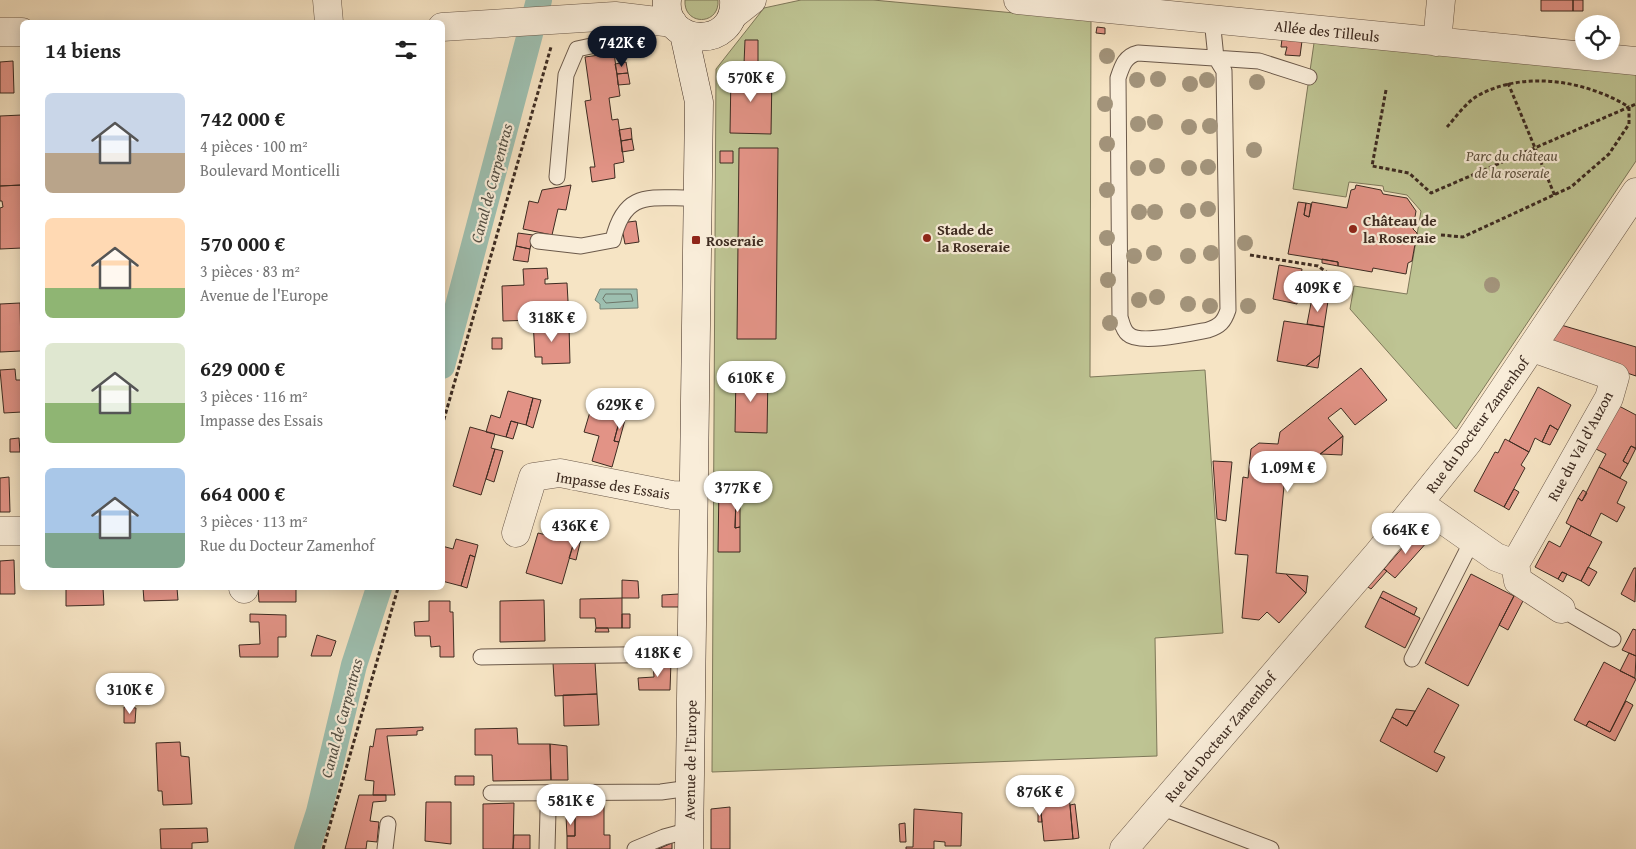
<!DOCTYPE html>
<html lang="fr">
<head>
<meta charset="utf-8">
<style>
	:root { --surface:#fff; --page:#f2f2f2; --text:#222; --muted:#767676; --accent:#111827 }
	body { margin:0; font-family:"Gentium Book Plus",serif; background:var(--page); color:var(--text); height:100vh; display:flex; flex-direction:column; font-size:19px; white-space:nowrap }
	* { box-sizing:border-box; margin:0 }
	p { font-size:16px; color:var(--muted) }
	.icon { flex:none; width:28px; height:28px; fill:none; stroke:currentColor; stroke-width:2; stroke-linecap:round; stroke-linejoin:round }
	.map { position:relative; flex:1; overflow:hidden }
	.panel { position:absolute; left:20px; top:20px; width:425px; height:570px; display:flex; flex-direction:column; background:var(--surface); border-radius:8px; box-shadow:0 2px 12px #0003 }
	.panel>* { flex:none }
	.buttons { position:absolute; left:1575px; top:15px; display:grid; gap:10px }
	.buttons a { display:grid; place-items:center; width:45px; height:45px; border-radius:50%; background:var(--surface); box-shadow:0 2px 12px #0003; font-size:25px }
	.price { position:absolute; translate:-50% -42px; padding:0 11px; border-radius:18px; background:#fff; color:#222; font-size:16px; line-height:32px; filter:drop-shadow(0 1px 2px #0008) }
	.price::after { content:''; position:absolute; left:50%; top:30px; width:15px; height:11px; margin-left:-8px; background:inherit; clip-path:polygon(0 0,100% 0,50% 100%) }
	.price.on { background:var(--accent); color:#fff }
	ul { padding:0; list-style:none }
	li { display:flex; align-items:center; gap:15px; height:125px; padding:0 25px }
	li span { display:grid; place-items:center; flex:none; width:140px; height:100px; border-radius:8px; color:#555 }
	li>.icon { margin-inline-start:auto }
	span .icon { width:60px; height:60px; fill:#fffc; stroke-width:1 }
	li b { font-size:21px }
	h2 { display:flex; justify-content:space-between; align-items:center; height:60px; padding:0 25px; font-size:21px }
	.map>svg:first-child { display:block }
	.green { fill:#bec493; stroke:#7e785a }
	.water { fill:#9dbfb0; stroke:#778477 }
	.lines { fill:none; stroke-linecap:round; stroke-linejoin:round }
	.shore { stroke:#6d7568; stroke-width:1 }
	.canal { stroke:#9dbfb0; stroke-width:26 }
	.building { fill:#e29386; stroke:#3d2b21 }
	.service-casing { stroke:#6b594a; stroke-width:17 }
	.minor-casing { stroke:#6b594a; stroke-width:29 }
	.secondary-casing { stroke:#3d2b21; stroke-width:29 }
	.path { stroke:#3d2b21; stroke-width:3; stroke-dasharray:4 2.5; stroke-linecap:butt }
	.service { stroke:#f9edd9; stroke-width:15 }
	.minor { stroke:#f9edd9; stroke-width:28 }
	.secondary { stroke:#f9edd9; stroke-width:28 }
	.tree { fill:#a2937a }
	.poi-dot { fill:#8f2418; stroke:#f9edd9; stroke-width:2 }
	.labels { text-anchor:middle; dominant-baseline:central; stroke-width:4.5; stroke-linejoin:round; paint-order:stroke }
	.street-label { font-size:15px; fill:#3d2b21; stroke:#f9edd9 }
	.park-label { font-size:15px; font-style:italic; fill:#5d513e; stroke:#f9edd9 }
	.poi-label { font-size:15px; font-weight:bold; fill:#3d2b21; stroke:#f9edd9; text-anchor:start }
	.water-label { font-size:16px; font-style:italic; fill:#555045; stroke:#f9edd9 }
</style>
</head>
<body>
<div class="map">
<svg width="1636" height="849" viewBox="0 0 1636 849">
	<rect width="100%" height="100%" fill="#f6e4c4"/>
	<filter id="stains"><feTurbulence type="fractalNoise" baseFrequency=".004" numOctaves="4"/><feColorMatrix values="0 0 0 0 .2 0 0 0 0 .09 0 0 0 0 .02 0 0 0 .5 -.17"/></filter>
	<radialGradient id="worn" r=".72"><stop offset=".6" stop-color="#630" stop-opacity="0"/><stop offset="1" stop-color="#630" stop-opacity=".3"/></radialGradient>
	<path class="green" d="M685,0H718C720,26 683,26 685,0Z
		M801,0H873L1091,20L1090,377L1205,370L1223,633L1155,638L1157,756L712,772L716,69L764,8Z
		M1314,43L1636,74V161L1456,429L1350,309L1354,286L1407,294L1421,211L1407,195L1384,191L1383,186L1349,182L1346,197L1293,189Z"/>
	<path class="water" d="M600,289H637L638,308L600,309V304L595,300Z"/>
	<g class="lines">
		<path class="shore" d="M606,294H631L633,301L606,303L603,299Z"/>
		<path class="canal" d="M442,366L539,0
			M307,849L319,812L354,665L379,588"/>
	</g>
	<path class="building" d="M1541,0H1573V11H1541Z
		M1573,0H1583V11H1573Z
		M1097,27L1105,28V34L1096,33Z
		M1282,39L1302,41L1300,56L1285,55L1287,47H1281Z
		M745,40H758V64H744Z
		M614,53L620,96L609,98L612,120L618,119L624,162L614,164L615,178L592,182L590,167H595L585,101L591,100L585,57Z
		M13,61L14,93H0V62Z
		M626,62L628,73L617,74L615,64Z
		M628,73L630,84L618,85L617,74Z
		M731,73H772L771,134L730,133Z
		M22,115V185L0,186V116Z
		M631,128L632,139L621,141L619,130Z
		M632,139L634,150L622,152L621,141Z
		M739,148H778L776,339H737Z
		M720,151H733V163H720Z
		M22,185V248L0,249V208L3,207L2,201H0V186Z
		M571,185L566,210L558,209L552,235L523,229L529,201L538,203L542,190Z
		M1356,185L1381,190L1383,194L1407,198L1416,211L1413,229L1417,233L1412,261L1408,263L1406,274L1373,268L1372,272L1338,266V262L1288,254L1298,202L1306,203L1304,215L1309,217L1312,202L1347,208L1351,190L1355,189Z
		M1306,203L1311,204L1309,217L1304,215Z
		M636,221L639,242L625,244L621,223Z
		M518,233L533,235L530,249L516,246Z
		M516,246L530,249L528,262L513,260Z
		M1322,259L1338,262V266L1322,263Z
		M1279,265L1302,269L1297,304L1273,299Z
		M547,268L548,279H545V284L567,283L569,319L503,321L502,286L524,285L523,269Z
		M1312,298L1328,301L1324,327L1307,324Z
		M20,303L21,351L0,352V304Z
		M533,320H542V326H569L570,363L542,364V357H535Z
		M1284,321L1324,327L1320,355L1306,366L1277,361Z
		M1561,325L1636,347V376L1546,346Z
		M492,338H502V349H492Z
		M1320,355L1318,368L1306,366Z
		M1361,368L1387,400L1355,425L1341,408L1328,418L1343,436L1307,465L1302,459L1290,458L1283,464L1286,472H1288L1285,475L1276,573L1286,574L1306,593L1279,623L1267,612L1259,620L1242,618L1248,555L1235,554L1243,477L1248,478L1251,449L1259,443L1278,444L1280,432Z
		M15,369L16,380H22V412L4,413L0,370Z
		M736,373L768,374L767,433L735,432Z
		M1538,387L1571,405L1558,430L1550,425L1542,442L1535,438L1529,452L1509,441Z
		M508,391L533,398L526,425L511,421L506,437L486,432L491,415L500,418Z
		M595,395L624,403L614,441L619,442L612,467L592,461L599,436L584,432Z
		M533,398L541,400L533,428L526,425Z
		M1619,406L1636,415V449L1631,446L1623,461L1628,464L1620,478L1599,467L1606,454L1596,449Z
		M620,419L625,420L619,442L614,441Z
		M511,421L518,423L513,439L506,437Z
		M1550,425L1558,430L1550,445L1542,442Z
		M470,427L495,434L491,448L495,449L481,495L453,486Z
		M1343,436L1342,455L1320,454Z
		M19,438L20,452H10V439Z
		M1505,439L1529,452L1521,465L1525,468L1504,507L1474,491L1495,452L1498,453Z
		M1631,446L1636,448L1628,464L1623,461Z
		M495,449L503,451L494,482L486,479Z
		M1213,461L1232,462L1226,521L1217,519Z
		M1599,467L1627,482L1617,503L1625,507L1617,522L1601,513L1590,536L1566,523L1578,498L1582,501Z
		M9,477L10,512H0V478Z
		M719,483H740V498H736L735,528L740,527V552H718Z
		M1514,489L1519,492L1509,510L1504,507Z
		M1583,490L1587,493L1582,501L1578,498Z
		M736,498H740V527L735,528Z
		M556,521L585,528L580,543L574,542L562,584L526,573L538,533L551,536Z
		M1571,526L1602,542L1581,581L1562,572L1558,579L1535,567L1549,541L1560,547Z
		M1417,531L1428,541L1395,578L1384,569Z
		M456,539L478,545L475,557L470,555L461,586L442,581V546L453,549Z
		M574,542L580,543L576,560L569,558Z
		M470,555L475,557L467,588L461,586Z
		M14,560L15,594H0V561Z
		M1588,567L1597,572L1589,586L1581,581Z
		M1634,568H1636L1635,602L1621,594Z
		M1384,569L1387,571L1371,589L1368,587Z
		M1562,572L1567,574L1563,582L1558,579Z
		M1286,574L1308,576L1306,593Z
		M1471,574L1514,596L1468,686L1425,663Z
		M622,580L638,581L639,598H622Z
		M66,588H103L104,605L66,606Z
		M143,588H177L178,600L144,601Z
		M258,588H296V602H259Z
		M1383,591L1417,608L1414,615L1380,597Z
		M679,594V607H662V595Z
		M1515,594L1524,599L1508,630L1499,625Z
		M1380,597L1420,618L1405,648L1365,627Z
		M622,598V628H596L595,618H580V599Z
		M544,600L545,641L500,642V601Z
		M429,601H450V612H453L454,657H440V646L431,647L430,636H415L414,622L429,621Z
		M250,614L286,615V637H278V657H240L239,645L260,644L259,622H250Z
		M622,614H630V628H622Z
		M596,628H608L609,632H595Z
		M1633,629L1636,630V656L1622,650Z
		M317,635L336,641L331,656H311Z
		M1629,653L1636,656L1635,678L1620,671Z
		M595,662L597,694L555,696L553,663Z
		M653,662H671L670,690H639L638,678L654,677Z
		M1604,662L1636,679L1610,732L1589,721L1586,726L1574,720Z
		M1428,688L1459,705L1434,752L1445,757L1437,772L1380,741L1392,717L1407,726Z
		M597,694L599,725L564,726L563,695Z
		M1626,701L1633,705L1615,741L1586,726L1589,721L1610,732Z
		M124,707L136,708L135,723H124Z
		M1396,709L1415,711L1407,726L1392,717Z
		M423,727V730L417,731V735L387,736L395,795H373L374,781L365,780L370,746L373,747L376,729Z
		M517,728L518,744H550L551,780L493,781L492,755H475V729Z
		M180,742L181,756L189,757L192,804L163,805L162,791H158L156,743Z
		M550,744L567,746L568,780H551Z
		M455,776H474V785H455Z
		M1068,784L1073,839L1044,841L1041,812H1038L1035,787Z
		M359,795H386V801L373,802L370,821L379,822L377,842L367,841L366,849H345Z
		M566,801H604V835H610V849H567V836H575V816H566Z
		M426,802H451V844L425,841Z
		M514,803L513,849H483V804Z
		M1075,804L1079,838L1073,839L1070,805Z
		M730,807V849H711V809Z
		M914,809L962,813L961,846H945V842L934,841V849H906V847H913Z
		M1038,812H1041L1042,822H1038Z
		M566,816H575V836H567Z
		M905,823L906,842H900L899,824Z
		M207,828L208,842L192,843V849H161L160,829Z
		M514,835H530V849H513Z
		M672,843V849H658Z"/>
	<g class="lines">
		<g class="service-casing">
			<path id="service" d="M1212,19L1216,58L1224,71L1228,310C1224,322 1220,326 1208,330C1192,333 1139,345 1128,334C1123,330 1122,323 1120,317L1118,78C1122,66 1125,56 1138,53L1259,61L1309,77
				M557,177L566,75L577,49L605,43L602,17
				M538,241L581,246L613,240C625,188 652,199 696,198
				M1561,609L1613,639
				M481,657L691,654
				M1412,659L1472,541
				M491,793L661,792L690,788
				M1160,807L1271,849
				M385,849L388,824
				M547,849L548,811
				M635,849L664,837L690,830"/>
		</g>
		<g class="minor-casing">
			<path id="minor" d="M327,0L329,22
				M1018,0L1636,61
				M733,15L752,0
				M442,27L615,16L673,23
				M0,32H22
				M1437,42L1441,0
				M1419,503L1496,557L1515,564L1609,398L1615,377L1533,348
				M0,531H22
				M516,533L533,477L560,473L672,495L693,496
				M1515,564L1518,581L1561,609
				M243,588L244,589
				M1124,849L1376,556L1468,442L1636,192"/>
		</g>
		<g class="secondary-casing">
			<path id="secondary" d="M667,0C662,47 737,51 734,0
				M684,34L699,102L689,849"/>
		</g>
		<path class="path" d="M1508,83L1555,196
			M1386,90L1372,166L1409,173L1431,193L1629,107
			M1447,127C1456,117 1467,101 1479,95C1525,70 1587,81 1629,107
			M1441,235L1463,237L1571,187L1609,154L1629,124V107L1636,104
			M1250,255L1318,266L1329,274
			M442,426L551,47
			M323,849L398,588"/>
		<use href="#service" class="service"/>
		<use href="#minor" class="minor"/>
		<use href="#secondary" class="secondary"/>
	</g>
	<g class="tree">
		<circle cx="1107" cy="56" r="8"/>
		<circle cx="1158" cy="79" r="8"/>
		<circle cx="1137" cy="80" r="8"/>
		<circle cx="1207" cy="80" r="8"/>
		<circle cx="1257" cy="82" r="8"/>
		<circle cx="1190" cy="84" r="8"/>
		<circle cx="1105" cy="104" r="8"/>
		<circle cx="1155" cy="122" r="8"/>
		<circle cx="1138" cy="124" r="8"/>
		<circle cx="1210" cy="126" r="8"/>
		<circle cx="1189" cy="127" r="8"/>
		<circle cx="1107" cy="144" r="8"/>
		<circle cx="1254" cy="150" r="8"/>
		<circle cx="1157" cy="166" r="8"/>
		<circle cx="1208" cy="167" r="8"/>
		<circle cx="1138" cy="168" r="8"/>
		<circle cx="1189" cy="168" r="8"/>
		<circle cx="1107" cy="190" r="8"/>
		<circle cx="1208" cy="209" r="8"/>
		<circle cx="1188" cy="211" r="8"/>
		<circle cx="1139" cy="212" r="8"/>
		<circle cx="1155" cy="212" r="8"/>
		<circle cx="1107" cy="238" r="8"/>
		<circle cx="1245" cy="243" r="8"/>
		<circle cx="1154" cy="253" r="8"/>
		<circle cx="1211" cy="253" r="8"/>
		<circle cx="1134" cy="256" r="8"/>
		<circle cx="1188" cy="256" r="8"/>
		<circle cx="1108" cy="280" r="8"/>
		<circle cx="1492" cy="285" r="8"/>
		<circle cx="1157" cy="297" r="8"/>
		<circle cx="1139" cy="300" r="8"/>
		<circle cx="1188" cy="304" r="8"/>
		<circle cx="1210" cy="306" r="8"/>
		<circle cx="1248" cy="306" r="8"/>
		<circle cx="1110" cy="323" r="8"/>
	</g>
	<g class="poi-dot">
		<circle cx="1353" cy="229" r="5"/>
		<circle cx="927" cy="238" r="5"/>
		<rect x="691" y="235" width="10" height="10" rx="2.5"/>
	</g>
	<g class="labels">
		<g class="street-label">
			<text transform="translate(1327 31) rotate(6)">Allée des Tilleuls</text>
			<text transform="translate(1477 425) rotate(-54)">Rue du Docteur Zamenhof</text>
			<text transform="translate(1580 446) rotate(-62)">Rue du Val d'Auzon</text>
			<text transform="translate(613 485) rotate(9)">Impasse des Essais</text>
			<text transform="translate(1220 737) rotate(-50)">Rue du Docteur Zamenhof</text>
			<text transform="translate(690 760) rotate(-89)">Avenue de l'Europe</text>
		</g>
		<g class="park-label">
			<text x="1512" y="155">Parc du château<tspan x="1512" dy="17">de la roseraie</tspan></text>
		</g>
		<g class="poi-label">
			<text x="1363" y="220">Château de<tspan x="1363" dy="17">la Roseraie</tspan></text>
			<text x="937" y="229">Stade de<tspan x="937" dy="17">la Roseraie</tspan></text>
			<text x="706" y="240">Roseraie</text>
		</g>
		<g class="water-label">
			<text transform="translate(491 183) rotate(-75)">Canal de Carpentras</text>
			<text transform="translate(341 718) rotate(-75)">Canal de Carpentras</text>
		</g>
	</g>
	<rect width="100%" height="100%" filter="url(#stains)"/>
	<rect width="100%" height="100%" fill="url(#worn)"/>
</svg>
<div class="buttons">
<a><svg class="icon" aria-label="locate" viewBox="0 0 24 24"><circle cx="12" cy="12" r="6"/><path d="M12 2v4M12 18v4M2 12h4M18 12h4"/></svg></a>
</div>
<b class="price on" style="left:622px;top:68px">742K €</b>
<b class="price" style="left:751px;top:103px">570K €</b>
<b class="price" style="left:1318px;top:313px">409K €</b>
<b class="price" style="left:552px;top:343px">318K €</b>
<b class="price" style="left:751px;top:403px">610K €</b>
<b class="price" style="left:620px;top:430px">629K €</b>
<b class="price" style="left:1288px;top:493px">1.09M €</b>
<b class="price" style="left:738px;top:513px">377K €</b>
<b class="price" style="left:575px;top:551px">436K €</b>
<b class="price" style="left:1406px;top:555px">664K €</b>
<b class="price" style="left:658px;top:678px">418K €</b>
<b class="price" style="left:130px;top:715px">310K €</b>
<b class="price" style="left:1040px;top:817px">876K €</b>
<b class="price" style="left:571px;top:826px">581K €</b>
<section class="panel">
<h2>14 biens<svg class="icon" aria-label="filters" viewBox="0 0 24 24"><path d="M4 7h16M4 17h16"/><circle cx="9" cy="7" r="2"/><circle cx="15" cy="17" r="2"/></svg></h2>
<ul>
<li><span style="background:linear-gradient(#c9d6e8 60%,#b9a48a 0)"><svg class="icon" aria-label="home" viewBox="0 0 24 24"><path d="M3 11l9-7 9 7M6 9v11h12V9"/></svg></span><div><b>742 000 €</b><p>4 pièces · 100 m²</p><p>Boulevard Monticelli</p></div></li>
<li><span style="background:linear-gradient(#ffd9b3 70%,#8fb573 0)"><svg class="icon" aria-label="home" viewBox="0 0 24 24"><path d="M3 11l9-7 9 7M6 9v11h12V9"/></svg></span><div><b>570 000 €</b><p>3 pièces · 83 m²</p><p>Avenue de l'Europe</p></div></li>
<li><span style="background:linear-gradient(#dfe7d0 60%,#8fb573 0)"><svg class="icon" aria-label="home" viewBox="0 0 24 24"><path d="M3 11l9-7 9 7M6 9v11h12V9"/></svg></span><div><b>629 000 €</b><p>3 pièces · 116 m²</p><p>Impasse des Essais</p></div></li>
<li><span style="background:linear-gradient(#a9c7e8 65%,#7fa58c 0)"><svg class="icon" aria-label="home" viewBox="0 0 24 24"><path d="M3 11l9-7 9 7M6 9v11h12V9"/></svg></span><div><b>664 000 €</b><p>3 pièces · 113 m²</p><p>Rue du Docteur Zamenhof</p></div></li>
</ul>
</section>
</div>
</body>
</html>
